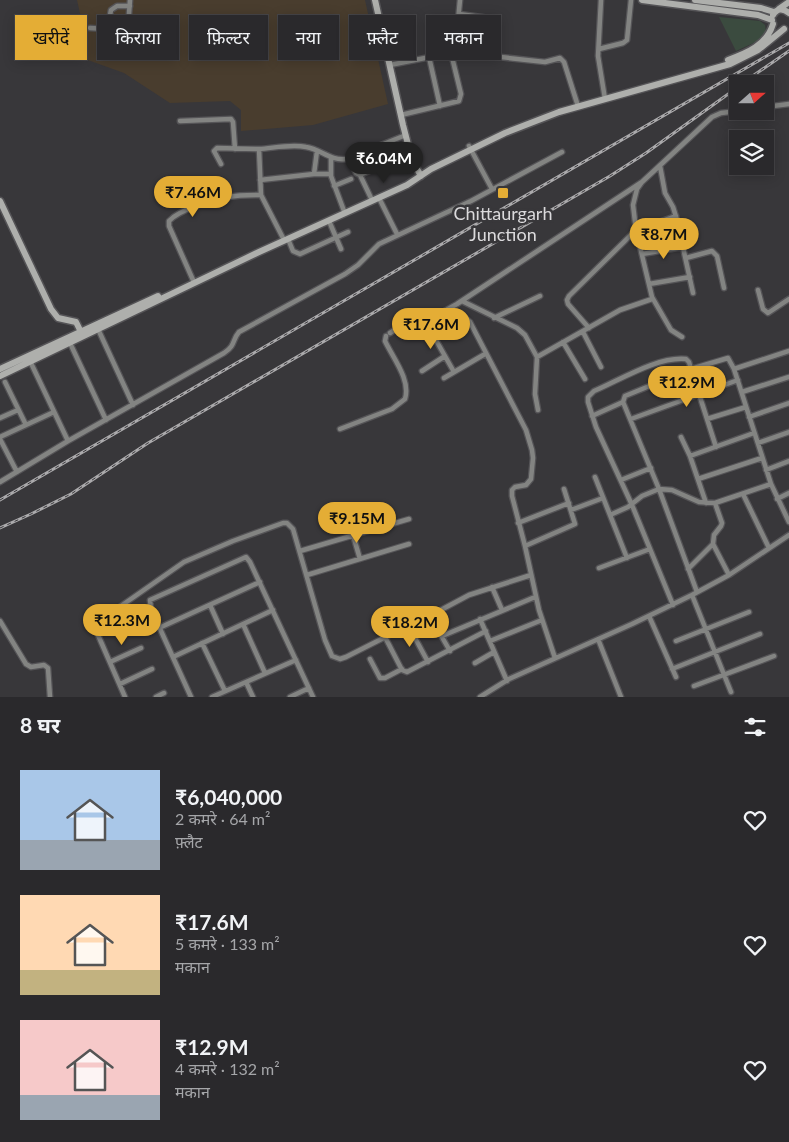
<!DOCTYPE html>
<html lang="hi">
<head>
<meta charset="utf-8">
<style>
	:root { --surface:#2a292c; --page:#363538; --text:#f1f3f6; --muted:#a5a6a9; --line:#464548; --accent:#e4ad35 }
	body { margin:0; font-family:Lato,"Noto Sans Devanagari",sans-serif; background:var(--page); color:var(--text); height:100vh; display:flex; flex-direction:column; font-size:19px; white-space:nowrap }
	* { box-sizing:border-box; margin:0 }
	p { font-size:16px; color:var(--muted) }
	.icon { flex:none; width:28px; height:28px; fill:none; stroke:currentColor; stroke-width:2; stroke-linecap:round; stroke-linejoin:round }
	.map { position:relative; height:697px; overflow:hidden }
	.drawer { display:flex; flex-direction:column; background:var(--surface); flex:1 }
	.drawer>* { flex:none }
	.hud { position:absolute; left:15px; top:15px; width:500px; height:45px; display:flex; gap:10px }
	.needle { width:32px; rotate:69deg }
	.buttons { position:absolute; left:729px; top:75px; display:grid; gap:10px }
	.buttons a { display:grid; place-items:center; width:45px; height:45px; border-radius:0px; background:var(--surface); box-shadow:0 2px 12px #0003,0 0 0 1px var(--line); font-size:25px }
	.price { position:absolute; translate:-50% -42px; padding:0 11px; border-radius:18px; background:var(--accent); color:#111; font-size:16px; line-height:32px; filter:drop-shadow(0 1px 2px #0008) }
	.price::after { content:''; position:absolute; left:50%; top:30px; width:15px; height:11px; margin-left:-8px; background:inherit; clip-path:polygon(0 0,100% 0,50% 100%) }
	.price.selected { background:#222; color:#fff }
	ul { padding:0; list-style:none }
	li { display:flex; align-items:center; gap:15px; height:125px; padding:0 20px }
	li span { display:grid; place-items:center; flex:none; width:140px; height:100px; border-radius:0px; color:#555 }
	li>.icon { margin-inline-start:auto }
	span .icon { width:60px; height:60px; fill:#fffc; stroke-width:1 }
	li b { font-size:21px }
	h2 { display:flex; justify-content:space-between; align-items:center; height:60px; padding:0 20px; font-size:21px }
	.pill { padding:0 18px; border-radius:0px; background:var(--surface); box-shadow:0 2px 12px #0003,0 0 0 1px var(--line); font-size:18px; line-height:45px }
	.pill.selected { background:var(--accent); color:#111 }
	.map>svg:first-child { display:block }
	.education { fill:#493d2e }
	.green { fill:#3b4b3f }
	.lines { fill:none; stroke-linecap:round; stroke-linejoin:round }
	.street-casing { stroke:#555457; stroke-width:7 }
	.secondary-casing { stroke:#555457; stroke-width:9 }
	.street { stroke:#838482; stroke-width:4.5 }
	.secondary { stroke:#aeafac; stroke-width:6 }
	.rail-casing { stroke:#abaaac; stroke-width:3 }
	.rail { stroke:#38373a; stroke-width:1; stroke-dasharray:4; stroke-linecap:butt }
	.poi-dot { fill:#e4ad35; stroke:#38373a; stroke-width:2 }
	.labels { text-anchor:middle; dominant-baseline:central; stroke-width:5; stroke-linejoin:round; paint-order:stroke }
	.poi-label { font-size:18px; fill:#dbdadc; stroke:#38373a }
</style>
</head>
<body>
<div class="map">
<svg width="789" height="697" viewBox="0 0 789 697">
	<rect width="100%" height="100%" fill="#38373a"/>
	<path class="education" d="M77,0H365L388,104L313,125L241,131V110L230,101L170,103L124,73L85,59L87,45Z"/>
	<path class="green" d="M719,17L760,21L765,25L766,31L760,40L736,51Z"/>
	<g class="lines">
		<g class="street-casing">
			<path id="street" d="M601,0L598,56L605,99
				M459,14L496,19L498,23L496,57
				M90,28L106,29L108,26L111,10L117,6H130
				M128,28L130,0
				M599,49L623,43L627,40L631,0
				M455,52L460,0
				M429,57L440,106
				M390,65L455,52L545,62L560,58L564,62L577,103
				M765,107L789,104
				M401,115L459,101L461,94L451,53
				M180,121L231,119L233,122L235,149
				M469,146L492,189
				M331,157V176L344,211
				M349,158L356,173L360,175L371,198
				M221,164L214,151L217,148L259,149
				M660,166L665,193L673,207L677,220L693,293
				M314,174H331
				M360,175L410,153
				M260,180L314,174L317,151
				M334,186L351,179
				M379,198L397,234
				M329,221L341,249
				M283,238L261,195L259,149C274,148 291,144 306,147C321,149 330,161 346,159L406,135
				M288,239L293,251L300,254L348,232
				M642,254L683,247
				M686,258L712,251L717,256L724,288
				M193,280L169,226V221C180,209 212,200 228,197C239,195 250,195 261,195
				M649,284L690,277
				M758,290L763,309L768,313L789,299
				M462,301L517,328L525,335L537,357L535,394L538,410
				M447,310L461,314L470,322L526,430L532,450L533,458L531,479L526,485L515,487L512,490V496L525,546L539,610L555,658
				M494,318L540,296
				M424,319L454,372
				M589,328L568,304L567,300L569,296L636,230L676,216
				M98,329L133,405
				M583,332L601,367
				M390,333L413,318L428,319L432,318L457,304L642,182
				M682,337L671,330L652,297L636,230L633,205L637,189L642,182L712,117L721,113L738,111
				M563,342L585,379
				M70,343L106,420
				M537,357L620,310L652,299
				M30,361L68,441
				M422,371L445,356
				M444,378L485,354
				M5,382L26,425
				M742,392L789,377
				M592,416L623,402
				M749,417L789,403
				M0,418L18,410
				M631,419L738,380
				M707,419L746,407
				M340,429L392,409L405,399C411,380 393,358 385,341L386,336
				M0,437L54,412
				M681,437L690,456L706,503
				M0,439L17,472
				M758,443L789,432
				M690,456L754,433
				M766,470L789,461
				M595,477L627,558
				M698,479L762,458
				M621,480L651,468
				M0,482L68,441L224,353C236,345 232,340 239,332L345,274L358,265L379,244L471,201L562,152
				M771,484L789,522
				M743,494L769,548
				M777,499L789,493
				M571,510L603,498
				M610,515L628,507L642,496L659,489L672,490L699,502L715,503
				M518,523L569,503
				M353,535L360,559
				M525,546L575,524L564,489
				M300,551L409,519
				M599,568L650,549
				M688,569L713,544
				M307,575L409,544
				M729,575L713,544L714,535L721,526L722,523L715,503L771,484L734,369L789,351
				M492,587L502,610
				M697,592L659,489L623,402L625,396L691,369L716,447
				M692,595L731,692
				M210,605L223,634
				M673,605L632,505L596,427L588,402V397L594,391C620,380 658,356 686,359L689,362L691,369L728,358L734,369
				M649,616L676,677
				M480,619L507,681
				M0,621L26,664L31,667L44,665L48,668L50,697
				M433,621L439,611L469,595L531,575
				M243,624L265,673
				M408,625L428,662
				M159,628L260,582
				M442,636L535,597
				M385,637L402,670L407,672L486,631
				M598,639L621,697
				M490,641L542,620
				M676,641L749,612
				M202,643L225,691
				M173,657L273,610
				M370,659L380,678H385L402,669
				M110,662L141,648
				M475,663L494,652
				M672,669L760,634
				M246,682L253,697
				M120,684L152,669
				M694,686L774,656
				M125,697L98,635L96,629L98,622L184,562L233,541L283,523H287L293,529L325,640L332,656L340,659L346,657L427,616L431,618L450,651
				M156,697L164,693
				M191,697L151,609L150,600L246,557L250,562L313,697
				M212,697L296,660
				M290,697L309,688
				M480,697L509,679L632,624L692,595L729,575L789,535"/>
		</g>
		<g class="secondary-casing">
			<path id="secondary" d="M375,0L403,125L412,160L421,176
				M642,0L758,15L772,20
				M695,0L761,8L774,12
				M779,9L789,2
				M773,15C777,8 783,8 789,13
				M728,60C747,53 767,45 773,24
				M0,201L51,309L58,318L76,322L82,334
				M0,369L158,296
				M0,376L259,252L407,185L431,169L505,133L559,112L730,64L758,50L784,29"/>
		</g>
		<use href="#street" class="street"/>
		<use href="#secondary" class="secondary"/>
		<g class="rail-casing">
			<path id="rail" d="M741,84L789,51
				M0,500L789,43
				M0,528L31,514L71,494L148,443L610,176L646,153L738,87"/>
		</g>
		<use href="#rail" class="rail"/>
	</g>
	<rect class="poi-dot" x="497" y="187" width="12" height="12" rx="2.5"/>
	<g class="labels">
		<g class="poi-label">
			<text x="503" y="213">Chittaurgarh<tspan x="503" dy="21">Junction</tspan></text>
		</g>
	</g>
</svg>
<div class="buttons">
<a><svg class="needle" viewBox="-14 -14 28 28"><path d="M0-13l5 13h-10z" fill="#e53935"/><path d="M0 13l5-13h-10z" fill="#a5a6a9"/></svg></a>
<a><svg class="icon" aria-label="layers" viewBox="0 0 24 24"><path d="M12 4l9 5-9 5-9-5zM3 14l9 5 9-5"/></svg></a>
</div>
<b class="price selected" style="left:384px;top:184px">₹6.04M</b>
<b class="price" style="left:193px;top:218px">₹7.46M</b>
<b class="price" style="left:664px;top:260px">₹8.7M</b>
<b class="price" style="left:431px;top:350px">₹17.6M</b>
<b class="price" style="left:687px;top:408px">₹12.9M</b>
<b class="price" style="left:357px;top:544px">₹9.15M</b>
<b class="price" style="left:122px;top:646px">₹12.3M</b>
<b class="price" style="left:410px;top:648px">₹18.2M</b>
<div class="hud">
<a class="pill selected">खरीदें</a>
<a class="pill">किराया</a>
<a class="pill">फ़िल्टर</a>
<a class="pill">नया</a>
<a class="pill">फ़्लैट</a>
<a class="pill">मकान</a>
</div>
</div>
<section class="drawer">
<h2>8 घर<svg class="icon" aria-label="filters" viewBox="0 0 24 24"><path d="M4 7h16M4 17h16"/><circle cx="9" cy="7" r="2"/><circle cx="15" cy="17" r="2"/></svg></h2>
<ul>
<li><span style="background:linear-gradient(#a9c7e8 70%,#9aa5b1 0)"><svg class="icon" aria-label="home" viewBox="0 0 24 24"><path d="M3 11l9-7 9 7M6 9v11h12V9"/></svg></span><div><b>₹6,040,000</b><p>2 कमरे · 64 m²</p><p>फ़्लैट</p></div><svg class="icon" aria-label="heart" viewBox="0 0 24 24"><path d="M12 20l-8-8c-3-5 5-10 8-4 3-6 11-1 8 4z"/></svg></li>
<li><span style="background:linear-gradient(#ffd9b3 75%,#c2b280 0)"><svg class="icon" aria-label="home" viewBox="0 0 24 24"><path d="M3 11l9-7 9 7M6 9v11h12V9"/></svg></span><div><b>₹17.6M</b><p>5 कमरे · 133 m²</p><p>मकान</p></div><svg class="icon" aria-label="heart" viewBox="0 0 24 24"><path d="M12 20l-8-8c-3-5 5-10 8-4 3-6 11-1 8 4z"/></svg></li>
<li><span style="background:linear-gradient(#f6c9c9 75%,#9aa5b1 0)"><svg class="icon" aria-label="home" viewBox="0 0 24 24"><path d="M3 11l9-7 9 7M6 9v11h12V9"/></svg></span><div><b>₹12.9M</b><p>4 कमरे · 132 m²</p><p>मकान</p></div><svg class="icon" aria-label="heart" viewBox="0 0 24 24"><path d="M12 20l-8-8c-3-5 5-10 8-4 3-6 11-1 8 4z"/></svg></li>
</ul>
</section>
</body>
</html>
